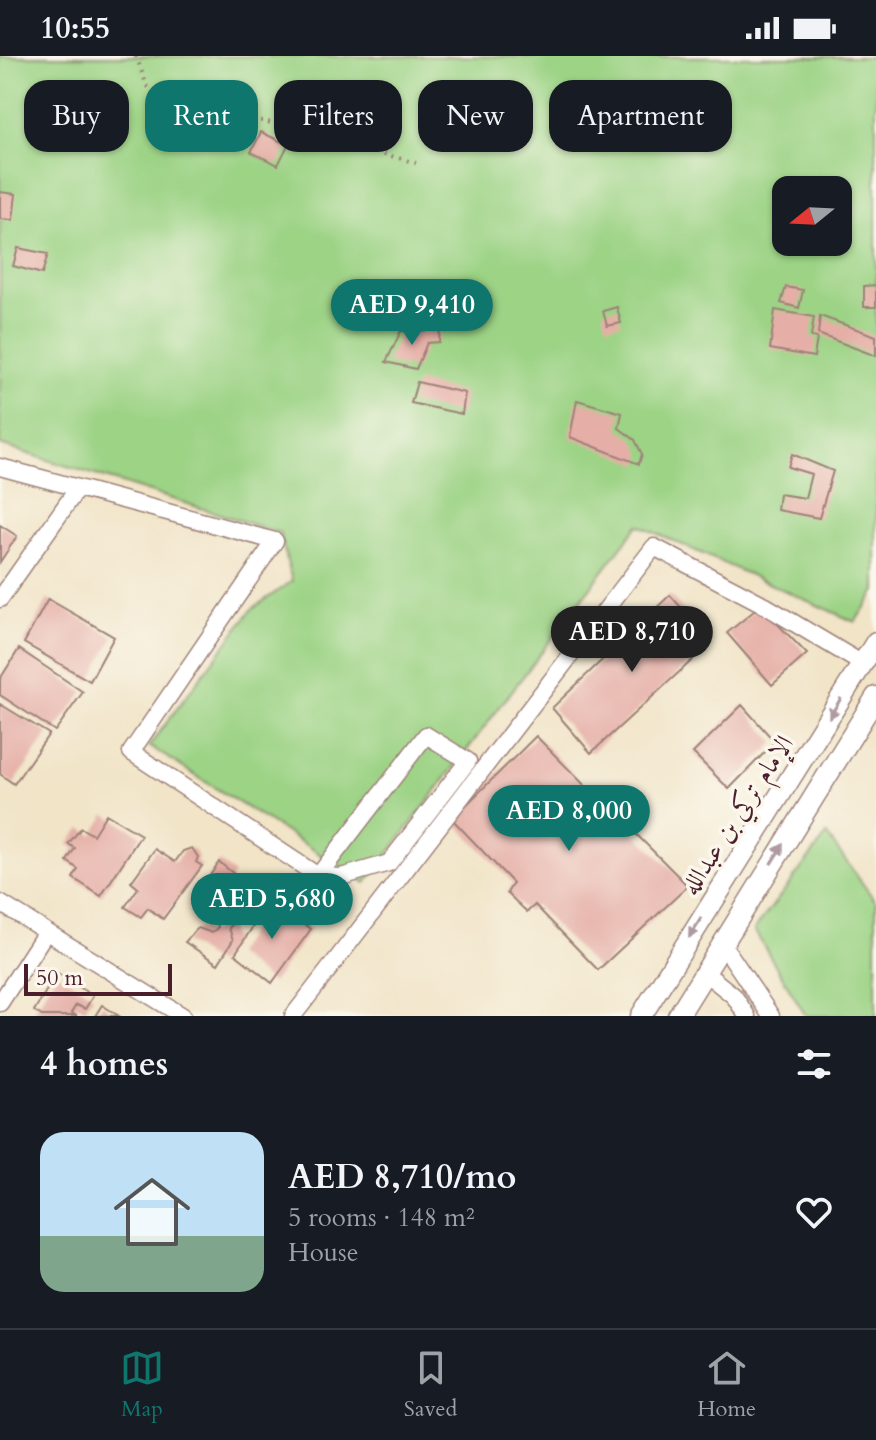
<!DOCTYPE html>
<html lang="en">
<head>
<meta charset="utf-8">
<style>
	:root { --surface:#171b24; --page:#242831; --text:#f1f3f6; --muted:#9ea1a6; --line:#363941; --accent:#0f766e }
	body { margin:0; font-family:Cardo,Amiri,serif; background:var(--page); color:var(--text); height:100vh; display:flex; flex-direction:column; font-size:30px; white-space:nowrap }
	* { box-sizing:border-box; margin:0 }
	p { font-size:26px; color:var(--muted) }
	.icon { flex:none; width:44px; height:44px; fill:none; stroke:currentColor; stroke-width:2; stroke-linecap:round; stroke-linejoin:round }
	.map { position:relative; height:960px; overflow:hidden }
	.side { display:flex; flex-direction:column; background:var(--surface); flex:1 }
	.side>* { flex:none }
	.banner { position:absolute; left:24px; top:24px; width:828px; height:72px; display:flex; gap:16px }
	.needle { width:52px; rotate:252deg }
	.controls { position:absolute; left:772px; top:120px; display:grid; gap:16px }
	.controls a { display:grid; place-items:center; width:80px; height:80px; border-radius:16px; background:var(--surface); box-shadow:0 2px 6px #0004; font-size:40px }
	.scale { position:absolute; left:24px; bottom:20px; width:148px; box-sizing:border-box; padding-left:8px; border:4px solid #4a1f2b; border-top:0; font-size:22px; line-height:28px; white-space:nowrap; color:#4a1f2b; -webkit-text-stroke:6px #fbf7ec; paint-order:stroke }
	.price { position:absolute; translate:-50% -68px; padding:0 18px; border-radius:28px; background:var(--accent); color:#fff; font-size:26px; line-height:52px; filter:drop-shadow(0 2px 4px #0008) }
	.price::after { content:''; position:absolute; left:50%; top:48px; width:24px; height:18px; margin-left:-12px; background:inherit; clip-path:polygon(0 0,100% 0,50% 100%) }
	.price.active { background:#222; color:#fff }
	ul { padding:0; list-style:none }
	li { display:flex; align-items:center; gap:24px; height:200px; padding:0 40px }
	li span { display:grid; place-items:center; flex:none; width:224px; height:160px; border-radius:24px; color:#555 }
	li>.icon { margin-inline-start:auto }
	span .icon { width:96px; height:96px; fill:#fffc; stroke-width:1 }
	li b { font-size:34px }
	h2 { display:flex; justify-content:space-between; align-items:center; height:96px; padding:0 40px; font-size:34px }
	.chip { padding:0 28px; border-radius:24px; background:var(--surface); box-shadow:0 2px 6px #0004; font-size:28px; line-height:72px }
	.chip.active { background:var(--accent); color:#fff }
	.status { display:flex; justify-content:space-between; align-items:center; height:56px; padding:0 40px; background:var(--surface); direction:ltr }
	.status svg { height:22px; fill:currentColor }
	.dock { display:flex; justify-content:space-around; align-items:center; height:112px; border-top:2px solid var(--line); background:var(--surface); font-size:22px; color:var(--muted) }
	.dock a { display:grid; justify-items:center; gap:4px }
	.dock .active { color:var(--accent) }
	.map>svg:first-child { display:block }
	.green { fill:#9cd385; stroke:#737958; stroke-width:2; fill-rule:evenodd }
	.building { fill:#e5aea6 }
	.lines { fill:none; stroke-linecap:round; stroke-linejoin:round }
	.minor-casing { stroke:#9e8279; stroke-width:19 }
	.tertiary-casing { stroke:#9e8279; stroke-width:23 }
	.path { stroke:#9e8279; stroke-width:4; stroke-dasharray:2 6; stroke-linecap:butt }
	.minor { stroke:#fff; stroke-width:16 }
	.tertiary { stroke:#fff; stroke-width:20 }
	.oneway { fill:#ae9aa0 }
	.labels { text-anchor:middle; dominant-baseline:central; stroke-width:7; stroke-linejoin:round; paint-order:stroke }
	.street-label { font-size:26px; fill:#4a1f2b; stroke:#fbf7ec }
</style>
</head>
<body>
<div class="status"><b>10:55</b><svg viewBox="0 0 49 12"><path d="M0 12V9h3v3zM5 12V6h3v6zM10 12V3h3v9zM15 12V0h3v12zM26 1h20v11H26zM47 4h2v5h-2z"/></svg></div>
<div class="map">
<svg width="876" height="960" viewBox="0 0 876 960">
	<rect width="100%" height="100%" fill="#fbf7ec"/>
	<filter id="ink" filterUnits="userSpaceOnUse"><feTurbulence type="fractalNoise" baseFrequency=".0125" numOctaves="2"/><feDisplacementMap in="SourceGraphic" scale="16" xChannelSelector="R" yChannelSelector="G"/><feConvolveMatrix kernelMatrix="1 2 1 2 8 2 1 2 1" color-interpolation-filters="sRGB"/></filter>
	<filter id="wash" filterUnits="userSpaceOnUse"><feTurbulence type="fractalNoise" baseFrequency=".006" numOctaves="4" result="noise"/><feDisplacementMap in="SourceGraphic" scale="32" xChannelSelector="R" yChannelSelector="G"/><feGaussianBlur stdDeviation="1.8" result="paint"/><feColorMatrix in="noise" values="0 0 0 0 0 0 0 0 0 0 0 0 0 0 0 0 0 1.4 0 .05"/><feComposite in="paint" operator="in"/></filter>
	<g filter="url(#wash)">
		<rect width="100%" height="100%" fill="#f1e4c7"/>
		<path class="green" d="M0,0L876,1V535L855,566L638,469L366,827L149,690L252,553L292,525L280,477L0,389ZM786,134H838V186H786Z
			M827,779L876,846V960H806L754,874Z"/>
		<g id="blocks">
			<path class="building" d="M261,76L288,89L278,109L251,96Z
				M0,136L16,138L13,164L0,163Z
				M18,192L48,198L42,218L13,210Z
				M876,229V251H864V230Z
				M786,231L803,234L799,252L781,247Z
				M617,251L621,267L607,270L603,255Z
				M775,254L814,261L811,281L817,282L814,301L770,293Z
				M820,260L876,280V300L818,278Z
				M440,274L439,286L427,287L416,313L386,306L401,275Z
				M417,326L465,337L462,358L411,347Z
				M577,344L622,357L619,372L635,384L642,398L639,408L570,381Z
				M792,398L833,415L819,462L777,454L779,438L805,442L811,418L788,411Z
				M0,469L17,480L0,506Z
				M670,539L712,586L591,697L552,652Z
				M48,543L114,581L90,625L24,587Z
				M760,550L807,598L772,629L727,577Z
				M19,593L83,636L55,675L0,639V623Z
				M0,648L49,678L14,728L0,718Z
				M742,649L775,686L729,733L693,697Z
				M536,680L600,745L612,735L632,757L624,766L688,830L598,914L535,849L527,856L507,837L513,827L452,763Z
				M106,758L141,779L101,840L73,822L78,813L67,805L75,792L68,788L81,772L93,779Z
				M192,792L198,801L196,806L202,810L163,863L148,852L141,861L125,851L138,832L131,826L155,793L175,806L183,795Z
				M219,806L234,818L222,837L231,844L235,840L247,848L244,854L249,859L243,867L236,864L229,872L233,884L218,908L185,886L198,872L212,877L218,871L217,866L191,848Z
				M271,843L311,873L272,927L235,898Z
				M57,917L93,940L85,953L76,949L71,957L77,960H42L34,955Z
				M102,949L119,960H95Z"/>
		</g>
	</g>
	<g filter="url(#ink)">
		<use href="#blocks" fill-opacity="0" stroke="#9e8279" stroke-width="2"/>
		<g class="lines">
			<g class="minor-casing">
				<path id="minor" d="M0,411L275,485L131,696L318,820L426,679L468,705L389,807L341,821L318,820
					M0,543L78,432
					M0,847L183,960
					M722,887L771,960
					M704,916L734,940L747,960
					M0,947L46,876
					M293,960L654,491L759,546L861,607"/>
			</g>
			<g class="tertiary-casing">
				<path id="tertiary" d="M641,960L876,586
					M678,960L876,641"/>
			</g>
			<path class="path" d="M136,0L147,30L170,46L286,70L416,107"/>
			<use href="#minor" class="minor"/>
			<use href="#tertiary" class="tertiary"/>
		</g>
		<defs><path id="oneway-solid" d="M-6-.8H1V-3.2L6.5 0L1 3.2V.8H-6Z" transform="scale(2)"/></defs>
		<g class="oneway">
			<use href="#oneway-solid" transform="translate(835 652) rotate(121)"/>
			<use href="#oneway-solid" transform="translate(777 798) rotate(-58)"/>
			<use href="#oneway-solid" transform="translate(695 872) rotate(122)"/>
		</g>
	</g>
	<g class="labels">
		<g class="street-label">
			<text transform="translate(737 759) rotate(-57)">الإمام تركي بن عبدالله</text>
		</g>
	</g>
</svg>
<div class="controls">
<a><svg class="needle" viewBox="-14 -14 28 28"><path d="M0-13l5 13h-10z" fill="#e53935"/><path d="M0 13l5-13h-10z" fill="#9ea1a6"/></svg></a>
</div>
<div class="scale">50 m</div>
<b class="price" style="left:412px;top:291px">AED 9,410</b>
<b class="price active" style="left:632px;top:618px">AED 8,710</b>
<b class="price" style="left:569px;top:797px">AED 8,000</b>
<b class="price" style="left:272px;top:885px">AED 5,680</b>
<div class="banner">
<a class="chip">Buy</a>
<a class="chip active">Rent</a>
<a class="chip">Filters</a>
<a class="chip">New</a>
<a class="chip">Apartment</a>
</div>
</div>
<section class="side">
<h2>4 homes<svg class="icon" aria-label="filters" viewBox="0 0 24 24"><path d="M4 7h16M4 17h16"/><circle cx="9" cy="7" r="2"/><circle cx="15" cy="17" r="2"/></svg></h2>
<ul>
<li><span style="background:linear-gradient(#bfe0f5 65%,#7fa58c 0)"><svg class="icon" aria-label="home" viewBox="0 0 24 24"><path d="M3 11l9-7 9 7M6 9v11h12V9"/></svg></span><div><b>AED 8,710/mo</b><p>5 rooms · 148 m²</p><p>House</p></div><svg class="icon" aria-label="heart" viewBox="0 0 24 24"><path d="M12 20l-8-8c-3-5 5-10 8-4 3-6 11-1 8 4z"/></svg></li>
</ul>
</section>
<nav class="dock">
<a class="active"><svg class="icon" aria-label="map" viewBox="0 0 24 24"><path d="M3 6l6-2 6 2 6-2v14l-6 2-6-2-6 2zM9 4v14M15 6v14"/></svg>Map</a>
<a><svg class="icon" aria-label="saved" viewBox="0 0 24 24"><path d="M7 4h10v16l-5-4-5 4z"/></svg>Saved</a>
<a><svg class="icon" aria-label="home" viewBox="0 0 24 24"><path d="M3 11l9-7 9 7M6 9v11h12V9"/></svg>Home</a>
</nav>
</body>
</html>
